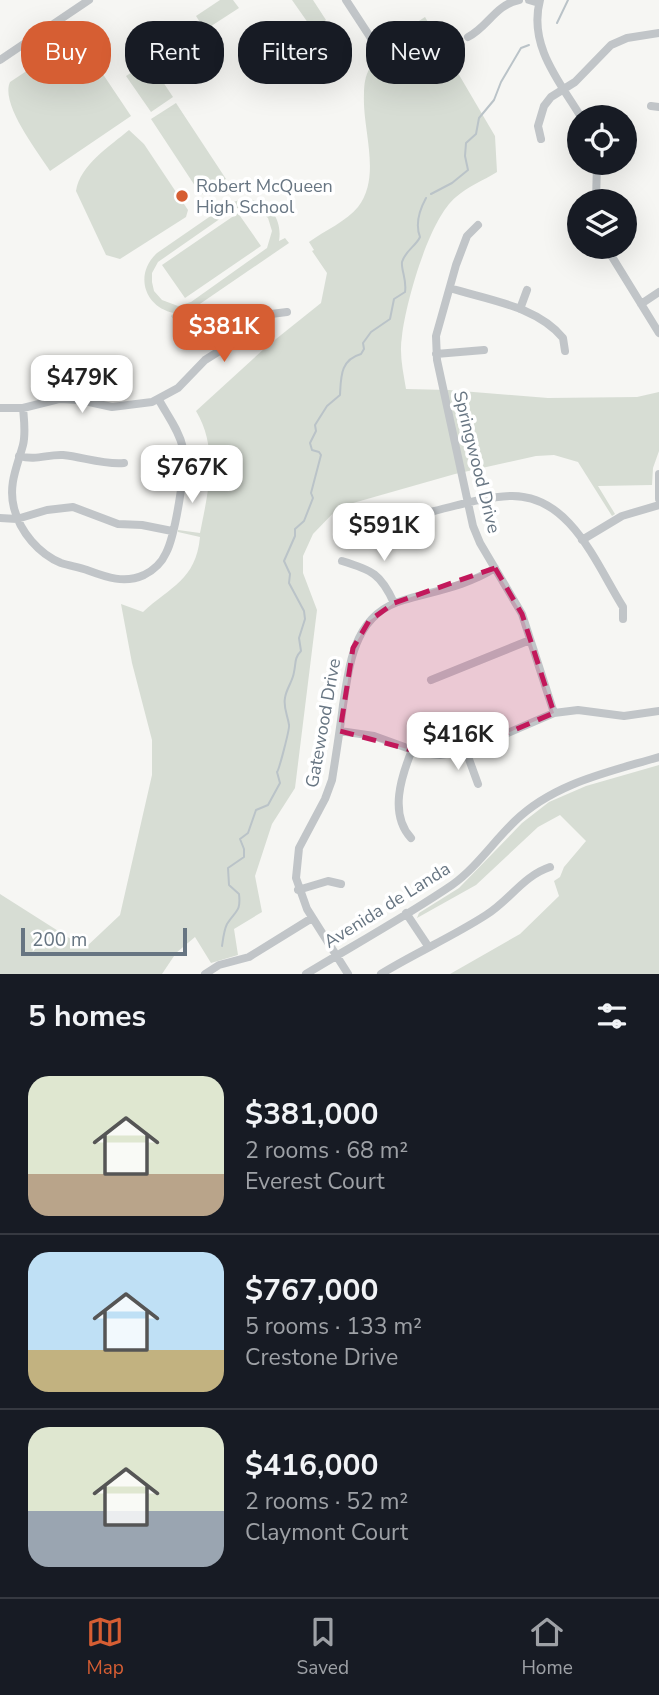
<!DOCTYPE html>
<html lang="en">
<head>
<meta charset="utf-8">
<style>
	:root { --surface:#171b24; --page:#20242c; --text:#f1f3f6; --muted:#9ea1a6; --line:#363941; --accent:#d65e33 }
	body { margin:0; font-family:"Nunito Sans",sans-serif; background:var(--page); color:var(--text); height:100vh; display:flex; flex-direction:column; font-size:26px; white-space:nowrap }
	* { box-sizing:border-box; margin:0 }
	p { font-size:23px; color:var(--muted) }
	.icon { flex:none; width:38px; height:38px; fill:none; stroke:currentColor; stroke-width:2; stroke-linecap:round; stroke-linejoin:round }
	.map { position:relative; height:974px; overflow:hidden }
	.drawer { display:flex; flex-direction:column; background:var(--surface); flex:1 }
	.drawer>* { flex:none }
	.top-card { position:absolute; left:21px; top:21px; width:618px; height:63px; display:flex; gap:14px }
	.controls { position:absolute; left:567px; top:105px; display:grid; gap:14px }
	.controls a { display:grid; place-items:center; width:70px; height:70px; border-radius:50%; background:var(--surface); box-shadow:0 7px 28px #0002; font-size:35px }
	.scale { position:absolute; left:21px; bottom:18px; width:166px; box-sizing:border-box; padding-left:7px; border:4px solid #677582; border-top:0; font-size:19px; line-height:24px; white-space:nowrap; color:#677582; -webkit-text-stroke:5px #fff; paint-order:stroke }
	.price { position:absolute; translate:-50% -60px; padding:0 16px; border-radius:14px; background:#fff; color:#222; font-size:23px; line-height:46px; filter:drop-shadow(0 2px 4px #0008) }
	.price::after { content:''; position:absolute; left:50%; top:42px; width:21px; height:16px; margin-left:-10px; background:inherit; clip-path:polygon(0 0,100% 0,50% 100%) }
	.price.selected { background:var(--accent); color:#fff }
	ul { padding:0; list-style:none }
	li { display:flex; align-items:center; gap:21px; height:175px; padding:0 28px }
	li+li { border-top:2px solid var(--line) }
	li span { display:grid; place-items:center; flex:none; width:196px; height:140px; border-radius:21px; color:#555 }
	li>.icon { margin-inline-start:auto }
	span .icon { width:84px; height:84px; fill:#fffc; stroke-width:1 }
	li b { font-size:30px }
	h2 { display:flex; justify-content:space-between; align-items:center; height:84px; padding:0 28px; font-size:30px }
	.tag { padding:0 24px; border-radius:28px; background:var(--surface); box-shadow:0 7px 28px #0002; font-size:24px; line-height:63px }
	.tag.selected { background:var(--accent); color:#fff }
	.menu { display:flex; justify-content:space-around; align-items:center; height:98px; border-top:2px solid var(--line); background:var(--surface); font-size:19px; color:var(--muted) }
	.menu a { display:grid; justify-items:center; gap:4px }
	.menu .selected { color:var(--accent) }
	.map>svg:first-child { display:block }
	.green { fill:#d7ddd4; fill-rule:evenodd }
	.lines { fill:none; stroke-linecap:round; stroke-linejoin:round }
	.stream { stroke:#bac3c8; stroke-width:2 }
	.minor { stroke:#c1c5c8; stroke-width:8 }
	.marked { fill:#c2185b; fill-opacity:0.2; stroke:#c2185b; stroke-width:5; stroke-dasharray:14 9; stroke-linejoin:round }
	.poi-dot { fill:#d65e33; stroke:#fff; stroke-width:2.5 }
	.labels { text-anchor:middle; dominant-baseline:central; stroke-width:7; stroke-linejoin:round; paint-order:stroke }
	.poi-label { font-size:18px; fill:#677582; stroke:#fff; text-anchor:start }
	.street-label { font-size:18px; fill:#677582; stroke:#fff }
</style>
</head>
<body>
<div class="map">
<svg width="659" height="974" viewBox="0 0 659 974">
	<rect width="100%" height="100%" fill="#f6f6f3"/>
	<path class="green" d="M220,0H233L239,8L205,30L196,16Z
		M292,0H313L326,20L313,30Z
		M425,17L495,136L497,172C484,180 467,187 456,197C429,219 406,302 402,336C399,354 403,371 406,389L449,390L548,398L637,397L659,392V451L653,468L652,485L598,486L615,514L612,516L578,462L554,455L536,456L455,474L339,507L313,534L303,556V573L317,610L295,788L272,824L255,876L262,912L234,929L238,955L211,963L195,937L176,953L162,974H0V894L85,948L120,915L152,775V740L132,663L121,604L143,612C170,587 196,580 200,537L178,532V530L200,533C208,493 219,449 196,411L266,347L321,303L327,273L312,251L314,250L309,242C324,231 347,221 358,207C382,176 362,130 364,94C364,86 365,75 370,68C376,59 380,56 382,45Z
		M78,37L131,116L50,171C38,152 0,104 10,82Z
		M149,61L173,97L151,112L126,76Z
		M176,103L226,179L201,195L151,119Z
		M129,130L144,144L188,210L186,217L120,259L106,255L76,191C80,165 110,146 129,130Z
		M242,199C267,198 283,217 279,241L285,238L289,243L175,321L171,316L174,313C144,307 134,274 157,253L228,204ZM243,207L257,209L268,218L272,231L267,248L191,302L178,306L162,300L154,291L152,282V273L158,262L234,209Z
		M238,213L261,246L185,298L162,265Z
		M659,765V974H450L520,934L559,896L554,881L560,877L564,867L586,841L560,815L538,827L476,885L417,918L419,913L459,888L522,823L549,802L586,786Z"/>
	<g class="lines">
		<path class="stream" d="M557,23L568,0
			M431,194L452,183L468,170L465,156L466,143L476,134L479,118L494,100L501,82L521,48L529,45
			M222,946C223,939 224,930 227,924C236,910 241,912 239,894L229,885L228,868L244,857V849L240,839L248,833L256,810L268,805L280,783L277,772C279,770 290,728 289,725C288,716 283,708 285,698C286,689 293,681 294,672C296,664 294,658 301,651L299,638L305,619L304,611L289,583L290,574L284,561L295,536V529L304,521L313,498L311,493L321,455L319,452L312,450L310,443L316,431L315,425L327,406L340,395C341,377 340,360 361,354L364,349L363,343L371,332L390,319L394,299L405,292C407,280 401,270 402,262C405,251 416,246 420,237C415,224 420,209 426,198"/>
		<path class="minor" d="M346,0L378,49
			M529,0L539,3
			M540,0C528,45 559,81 581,117
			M468,37C488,27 495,5 519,0
			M0,60L89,0
			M651,106L659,107
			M541,139L538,126L544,106L551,97L575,82L611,45L627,38L659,33
			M596,201L597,163
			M478,225L467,236L456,265L436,336L437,360L473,526L480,543L522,614L554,713
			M606,247L659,333
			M450,288C488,300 537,306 563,338L565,351
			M641,304L659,292
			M520,309L527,290
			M436,354L484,350
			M0,408H23L59,399L80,400L112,407L152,402L178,388L205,360L240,338L259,320L271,314L287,312
			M23,408C24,420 26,433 23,445C17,467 8,485 14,508C20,532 39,554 61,563C70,566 79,567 87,570C106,577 124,584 144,575C154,570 162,562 166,553C175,536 187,465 183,448C179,430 167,415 159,400
			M19,456C37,461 47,454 63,455C83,457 104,465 124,463
			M659,474V499
			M0,518L17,519L47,510L73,507L118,524L142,525L172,531
			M421,520L430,512C456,506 483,497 510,496C570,494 596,564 623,607V619
			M582,540L622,516L659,505
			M342,561C372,570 381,574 394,603
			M431,680L530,640
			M340,731L374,736L421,753L440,755L466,751L554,713L578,710L624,716L659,711
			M466,751L478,784
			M411,838C389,814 401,777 412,750
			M298,890L328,881L341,884
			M406,913L428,946
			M205,974L219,965L249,957L312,918
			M306,974C354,945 405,917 452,885C476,868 493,842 515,821C554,783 609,772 659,757
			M348,974L307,909L296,878L299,848L325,799L332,780C336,755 340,730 343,705C350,662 354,614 404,600C435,591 467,586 495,568
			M381,974C415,953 452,937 486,915C510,900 523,876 550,867"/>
	</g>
	<path class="marked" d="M495,568L522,614L554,713L472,748L430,755L340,731L353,648L369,621L394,603Z"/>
	<circle class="poi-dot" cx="182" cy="196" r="7"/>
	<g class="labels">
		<g class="poi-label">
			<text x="196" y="186">Robert McQueen<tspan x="196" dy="21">High School</tspan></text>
		</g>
		<g class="street-label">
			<text transform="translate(477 462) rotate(76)">Springwood Drive</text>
			<text transform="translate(323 723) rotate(-80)">Gatewood Drive</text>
			<text transform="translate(387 905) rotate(-32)">Avenida de Landa</text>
		</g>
	</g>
</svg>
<div class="controls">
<a><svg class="icon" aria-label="locate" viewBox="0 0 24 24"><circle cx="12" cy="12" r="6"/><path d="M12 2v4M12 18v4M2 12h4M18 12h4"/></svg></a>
<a><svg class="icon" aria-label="layers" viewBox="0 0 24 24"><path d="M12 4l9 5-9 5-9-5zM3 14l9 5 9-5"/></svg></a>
</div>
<div class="scale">200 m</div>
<b class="price selected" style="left:224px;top:364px">$381K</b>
<b class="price" style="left:82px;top:415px">$479K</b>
<b class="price" style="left:192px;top:505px">$767K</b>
<b class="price" style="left:384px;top:563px">$591K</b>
<b class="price" style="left:458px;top:772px">$416K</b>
<div class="top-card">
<a class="tag selected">Buy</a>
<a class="tag">Rent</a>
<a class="tag">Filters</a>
<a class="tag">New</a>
</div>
</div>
<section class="drawer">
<h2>5 homes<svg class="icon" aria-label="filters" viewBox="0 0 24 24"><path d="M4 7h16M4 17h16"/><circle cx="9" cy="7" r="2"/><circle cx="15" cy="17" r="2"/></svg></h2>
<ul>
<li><span style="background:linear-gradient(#dfe7d0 70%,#b9a48a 0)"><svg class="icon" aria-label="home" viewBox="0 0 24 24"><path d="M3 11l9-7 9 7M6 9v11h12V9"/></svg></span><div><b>$381,000</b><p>2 rooms · 68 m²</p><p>Everest Court</p></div></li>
<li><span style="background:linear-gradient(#bfe0f5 70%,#c2b280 0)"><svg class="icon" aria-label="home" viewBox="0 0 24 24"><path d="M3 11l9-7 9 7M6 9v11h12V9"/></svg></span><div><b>$767,000</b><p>5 rooms · 133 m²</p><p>Crestone Drive</p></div></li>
<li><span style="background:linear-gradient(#dfe7d0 60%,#9aa5b1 0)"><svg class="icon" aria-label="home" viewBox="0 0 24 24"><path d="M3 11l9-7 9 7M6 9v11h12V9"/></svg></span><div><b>$416,000</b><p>2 rooms · 52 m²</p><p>Claymont Court</p></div></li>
</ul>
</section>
<nav class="menu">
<a class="selected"><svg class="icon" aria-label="map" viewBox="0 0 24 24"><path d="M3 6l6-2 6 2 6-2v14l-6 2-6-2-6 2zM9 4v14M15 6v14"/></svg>Map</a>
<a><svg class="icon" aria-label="saved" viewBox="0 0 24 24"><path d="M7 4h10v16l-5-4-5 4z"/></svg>Saved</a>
<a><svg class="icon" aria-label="home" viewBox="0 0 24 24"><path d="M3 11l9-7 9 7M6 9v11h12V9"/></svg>Home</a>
</nav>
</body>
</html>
